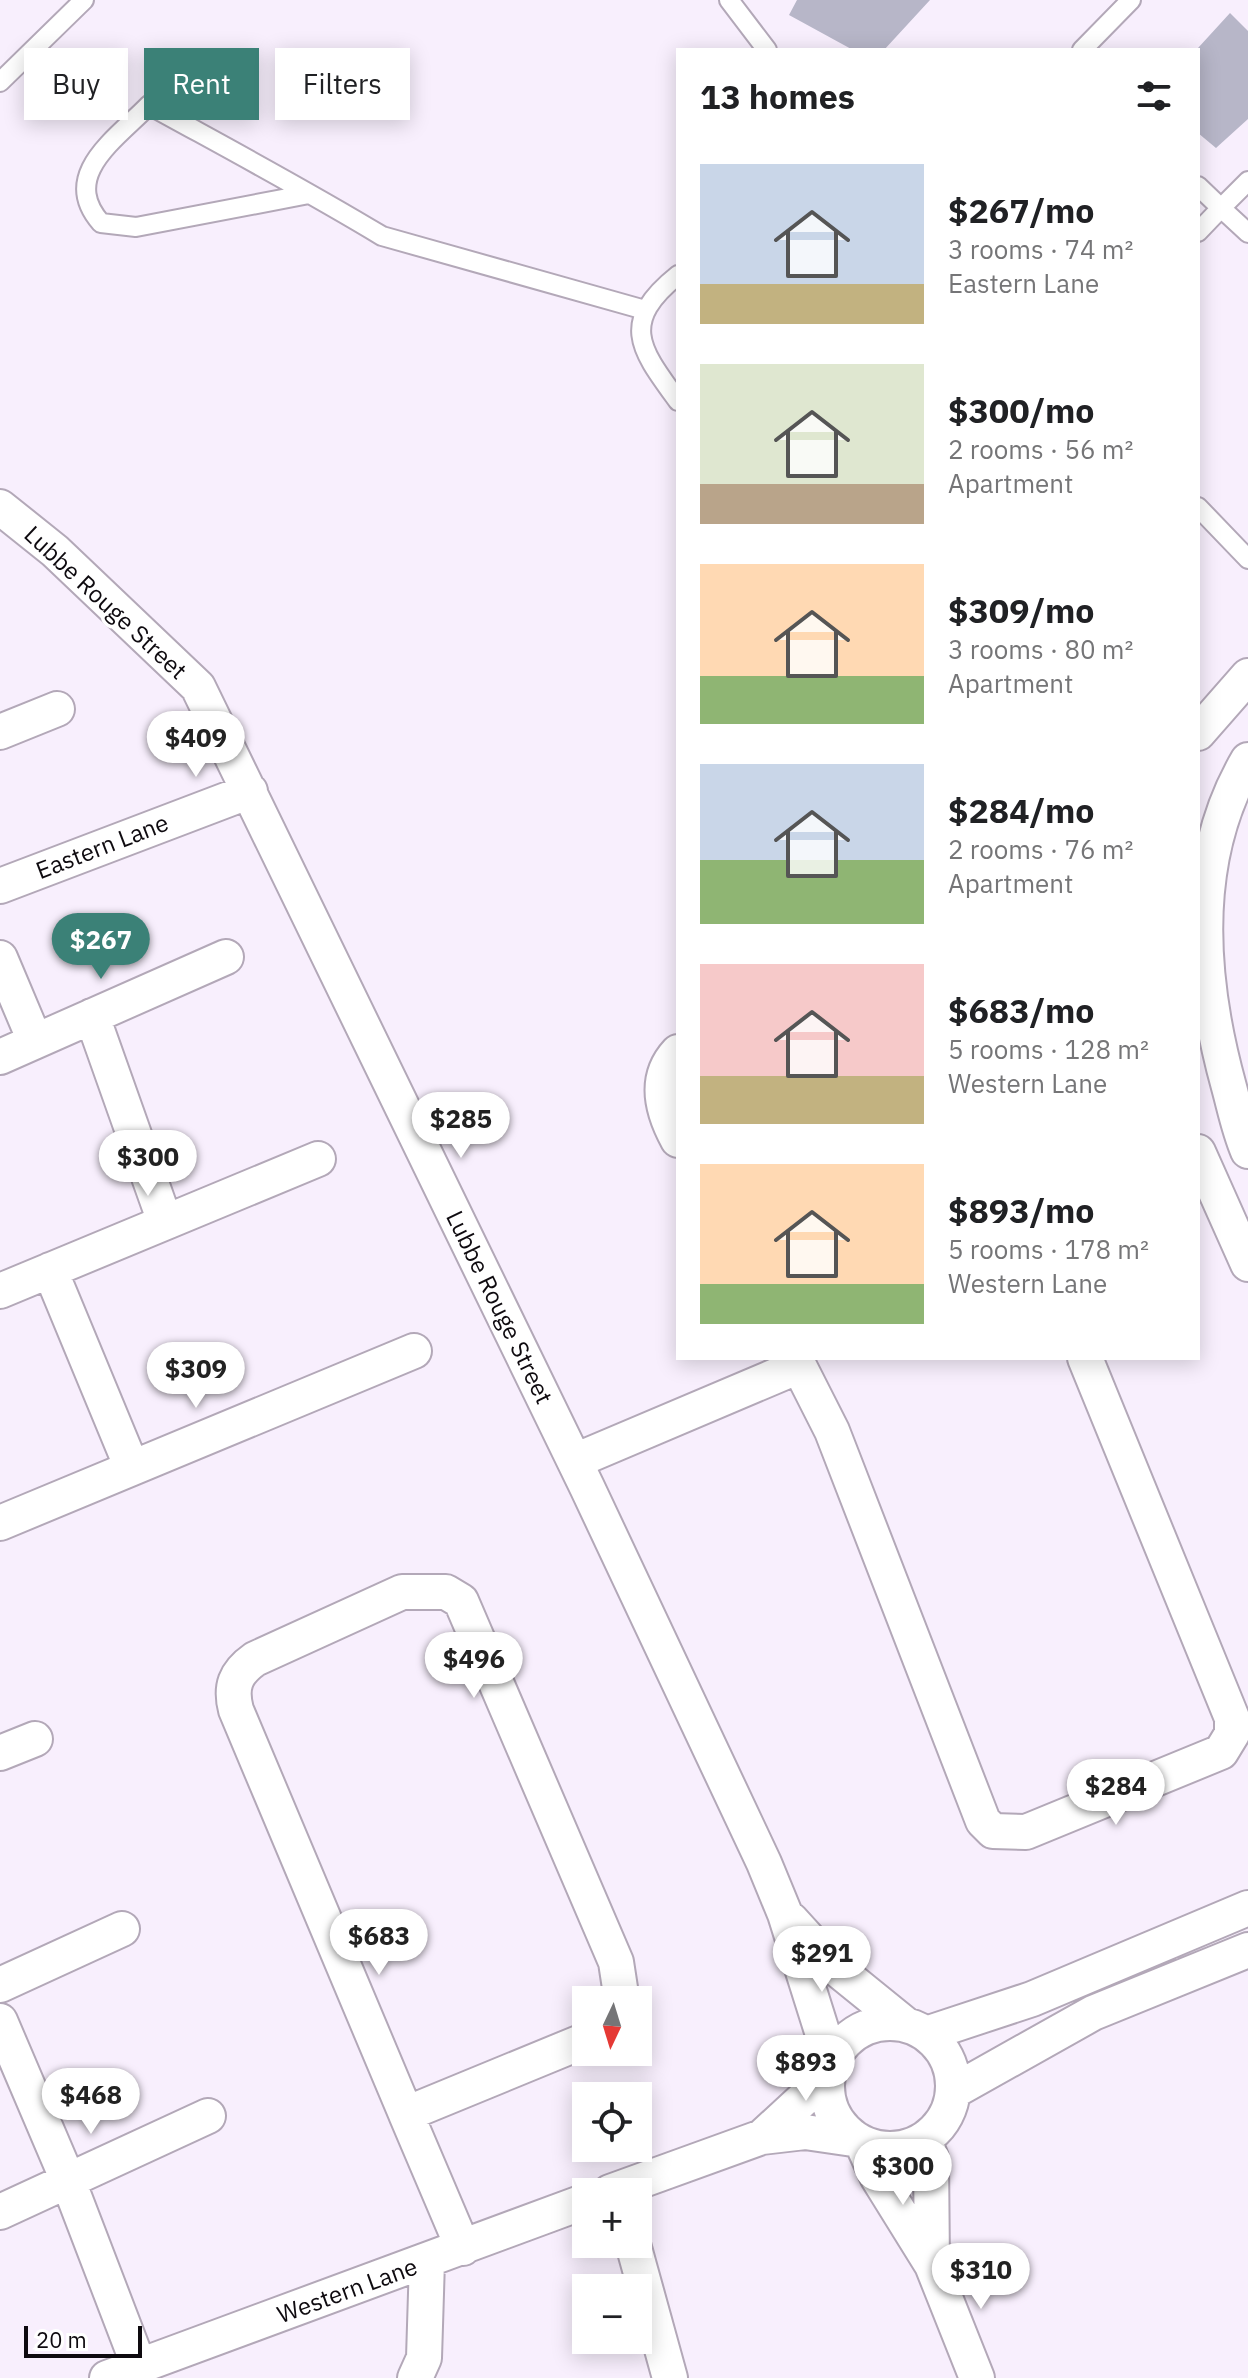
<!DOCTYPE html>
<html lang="en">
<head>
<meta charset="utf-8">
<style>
	:root { --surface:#fff; --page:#f2f2f2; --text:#202124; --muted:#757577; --accent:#3b8177 }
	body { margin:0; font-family:"IBM Plex Sans",sans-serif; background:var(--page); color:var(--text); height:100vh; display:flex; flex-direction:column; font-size:30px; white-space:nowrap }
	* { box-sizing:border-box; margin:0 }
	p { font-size:26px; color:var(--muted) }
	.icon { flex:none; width:44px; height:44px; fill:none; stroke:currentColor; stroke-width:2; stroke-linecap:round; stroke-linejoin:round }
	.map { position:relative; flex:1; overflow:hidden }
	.sheet { position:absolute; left:676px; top:48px; width:524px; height:1312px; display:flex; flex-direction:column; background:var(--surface); border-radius:0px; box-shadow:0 4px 20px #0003 }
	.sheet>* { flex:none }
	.guide { position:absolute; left:24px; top:48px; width:532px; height:72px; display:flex; gap:16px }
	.needle { width:52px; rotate:184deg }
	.fabs { position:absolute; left:572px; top:1986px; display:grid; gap:16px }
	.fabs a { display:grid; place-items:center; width:80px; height:80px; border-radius:0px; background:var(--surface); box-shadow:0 4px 20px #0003; font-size:40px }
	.scale { position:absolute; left:24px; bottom:20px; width:118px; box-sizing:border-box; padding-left:8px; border:4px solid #0e0a0f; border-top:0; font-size:22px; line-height:28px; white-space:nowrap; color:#0e0a0f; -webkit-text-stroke:6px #fff; paint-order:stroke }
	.price { position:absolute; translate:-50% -68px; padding:0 18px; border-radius:28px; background:#fff; color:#222; font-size:26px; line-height:52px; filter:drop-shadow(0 2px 4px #0008) }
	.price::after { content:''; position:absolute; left:50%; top:48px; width:24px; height:18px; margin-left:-12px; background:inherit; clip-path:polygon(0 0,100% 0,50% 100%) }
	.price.selected { background:var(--accent); color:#fff }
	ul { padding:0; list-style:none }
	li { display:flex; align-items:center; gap:24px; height:200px; padding:0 24px }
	li span { display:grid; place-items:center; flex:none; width:224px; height:160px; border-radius:0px; color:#555 }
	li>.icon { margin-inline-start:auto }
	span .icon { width:96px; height:96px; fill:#fffc; stroke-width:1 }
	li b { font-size:34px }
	h2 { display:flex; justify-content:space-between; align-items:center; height:96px; padding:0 24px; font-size:34px }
	.chip { padding:0 28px; border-radius:0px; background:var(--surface); box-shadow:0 4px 20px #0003; font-size:28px; line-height:72px }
	.chip.selected { background:var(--accent); color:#fff }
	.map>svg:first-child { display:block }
	.building { fill:#b7b6c8 }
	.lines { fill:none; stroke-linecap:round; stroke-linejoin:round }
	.service-casing { stroke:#b3a8b8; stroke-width:22 }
	.minor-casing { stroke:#b3a8b8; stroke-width:38 }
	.service { stroke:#fff; stroke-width:18 }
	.minor { stroke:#fff; stroke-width:34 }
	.labels { text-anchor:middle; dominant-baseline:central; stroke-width:7; stroke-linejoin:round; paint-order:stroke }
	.street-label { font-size:24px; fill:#0e0a0f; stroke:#fff }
</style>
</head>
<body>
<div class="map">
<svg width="1248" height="2378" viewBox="0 0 1248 2378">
	<rect width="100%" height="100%" fill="#f8effd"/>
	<path class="building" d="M797,0H930L884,50H853L789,15Z
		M1230,13L1248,31V119L1216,148L1198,133V48Z"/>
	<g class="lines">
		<g class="service-casing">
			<path id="service" d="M729,0L767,50
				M1082,50L1131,0
				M0,82L84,0
				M1198,186L1221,208L1248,181
				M309,194L136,227L101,223C59,175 116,139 149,105C227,148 306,190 382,236L645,310
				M1198,232L1221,208L1248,233
				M678,275C618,323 641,350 678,401
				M1198,507L1248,559"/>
		</g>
		<g class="minor-casing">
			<path id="minor" d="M0,507L55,551L198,687L587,1487L764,1863L785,1914L831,2060
				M0,732L57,709
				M1198,733L1248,676
				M1248,760C1189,860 1199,979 1229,1087C1235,1109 1239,1130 1248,1151
				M0,886L250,791
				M0,958L35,1041
				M92,1016L165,1222
				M678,1052C653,1079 662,1111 678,1140
				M0,1057L226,957
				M1198,1152L1248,1264
				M50,1270L132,1468
				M0,1291L318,1159
				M795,1358L832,1431L983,1821L993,1831L1026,1832L1221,1752L1232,1734V1718L1085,1358
				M575,1461L799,1366
				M0,1523L414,1351
				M0,1753L35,1739
				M791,1920L832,1965L906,2025
				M0,1985L122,1929
				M0,2021L67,2178L139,2366
				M827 2086a63 63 0 1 1 126 0a63 63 0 1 1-126 0Z
				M926,2034L1032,1999L1248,1908
				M586,2040L406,2114L236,1710C230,1687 235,1673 255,1659L402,1592H446L461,1601L616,1962L620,1988L618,2000
				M954,2091L1093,2013L1248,1950
				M406,2114L463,2248
				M762,2137L826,2078
				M924,2139L931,2158L932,2265
				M862,2143L878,2178L932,2265L977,2378
				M610,2192L762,2137L805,2132L853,2139
				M0,2212L208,2116
				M633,2244L670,2378
				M107,2378L586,2201
				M415,2378L424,2358L427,2261"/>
		</g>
		<use href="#service" class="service"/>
		<use href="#minor" class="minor"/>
	</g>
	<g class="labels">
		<g class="street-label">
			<text transform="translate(106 602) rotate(43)">Lubbe Rouge Street</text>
			<text transform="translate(102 846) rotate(-21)">Eastern Lane</text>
			<text transform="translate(500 1307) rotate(64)">Lubbe Rouge Street</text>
			<text transform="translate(347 2290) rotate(-20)">Western Lane</text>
		</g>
	</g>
</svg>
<div class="fabs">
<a><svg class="needle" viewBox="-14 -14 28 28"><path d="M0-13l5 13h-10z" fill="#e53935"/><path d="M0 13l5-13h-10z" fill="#757577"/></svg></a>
<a><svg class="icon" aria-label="locate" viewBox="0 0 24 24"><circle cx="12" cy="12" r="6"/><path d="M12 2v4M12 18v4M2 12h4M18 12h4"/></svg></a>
<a>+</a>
<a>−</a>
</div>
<div class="scale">20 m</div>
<b class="price" style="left:196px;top:779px">$409</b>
<b class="price selected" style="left:101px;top:981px">$267</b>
<b class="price" style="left:461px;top:1160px">$285</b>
<b class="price" style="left:148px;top:1198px">$300</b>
<b class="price" style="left:196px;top:1410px">$309</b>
<b class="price" style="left:474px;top:1700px">$496</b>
<b class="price" style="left:1116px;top:1827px">$284</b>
<b class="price" style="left:379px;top:1977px">$683</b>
<b class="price" style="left:822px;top:1994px">$291</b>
<b class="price" style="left:806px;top:2103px">$893</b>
<b class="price" style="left:91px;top:2136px">$468</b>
<b class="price" style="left:903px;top:2207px">$300</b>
<b class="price" style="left:981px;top:2311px">$310</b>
<div class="guide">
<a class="chip">Buy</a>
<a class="chip selected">Rent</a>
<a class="chip">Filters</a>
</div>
<section class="sheet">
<h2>13 homes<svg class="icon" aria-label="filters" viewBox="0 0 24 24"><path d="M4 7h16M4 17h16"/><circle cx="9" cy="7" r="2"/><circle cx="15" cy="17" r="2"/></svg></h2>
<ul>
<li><span style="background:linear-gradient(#c9d6e8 75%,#c2b280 0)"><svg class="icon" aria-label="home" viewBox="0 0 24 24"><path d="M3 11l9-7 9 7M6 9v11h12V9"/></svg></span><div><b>$267/mo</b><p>3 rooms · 74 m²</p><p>Eastern Lane</p></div></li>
<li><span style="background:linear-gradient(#dfe7d0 75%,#b9a48a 0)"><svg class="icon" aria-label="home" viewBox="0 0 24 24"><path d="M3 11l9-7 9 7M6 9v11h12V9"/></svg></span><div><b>$300/mo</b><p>2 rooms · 56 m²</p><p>Apartment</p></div></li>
<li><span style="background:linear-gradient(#ffd9b3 70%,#8fb573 0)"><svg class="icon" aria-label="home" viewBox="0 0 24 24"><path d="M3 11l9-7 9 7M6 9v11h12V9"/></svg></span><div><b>$309/mo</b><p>3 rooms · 80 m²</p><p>Apartment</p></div></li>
<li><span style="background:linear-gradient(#c9d6e8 60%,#8fb573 0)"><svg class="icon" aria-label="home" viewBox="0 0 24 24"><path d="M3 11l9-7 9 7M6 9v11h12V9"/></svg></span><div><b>$284/mo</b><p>2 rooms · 76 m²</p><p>Apartment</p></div></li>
<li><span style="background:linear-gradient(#f6c9c9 70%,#c2b280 0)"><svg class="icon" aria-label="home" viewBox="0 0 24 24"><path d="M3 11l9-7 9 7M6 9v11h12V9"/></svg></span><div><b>$683/mo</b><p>5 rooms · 128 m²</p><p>Western Lane</p></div></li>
<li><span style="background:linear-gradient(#ffd9b3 75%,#8fb573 0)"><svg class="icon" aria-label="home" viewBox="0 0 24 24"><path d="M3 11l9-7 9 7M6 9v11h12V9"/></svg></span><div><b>$893/mo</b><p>5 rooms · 178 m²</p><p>Western Lane</p></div></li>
</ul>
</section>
</div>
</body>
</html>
